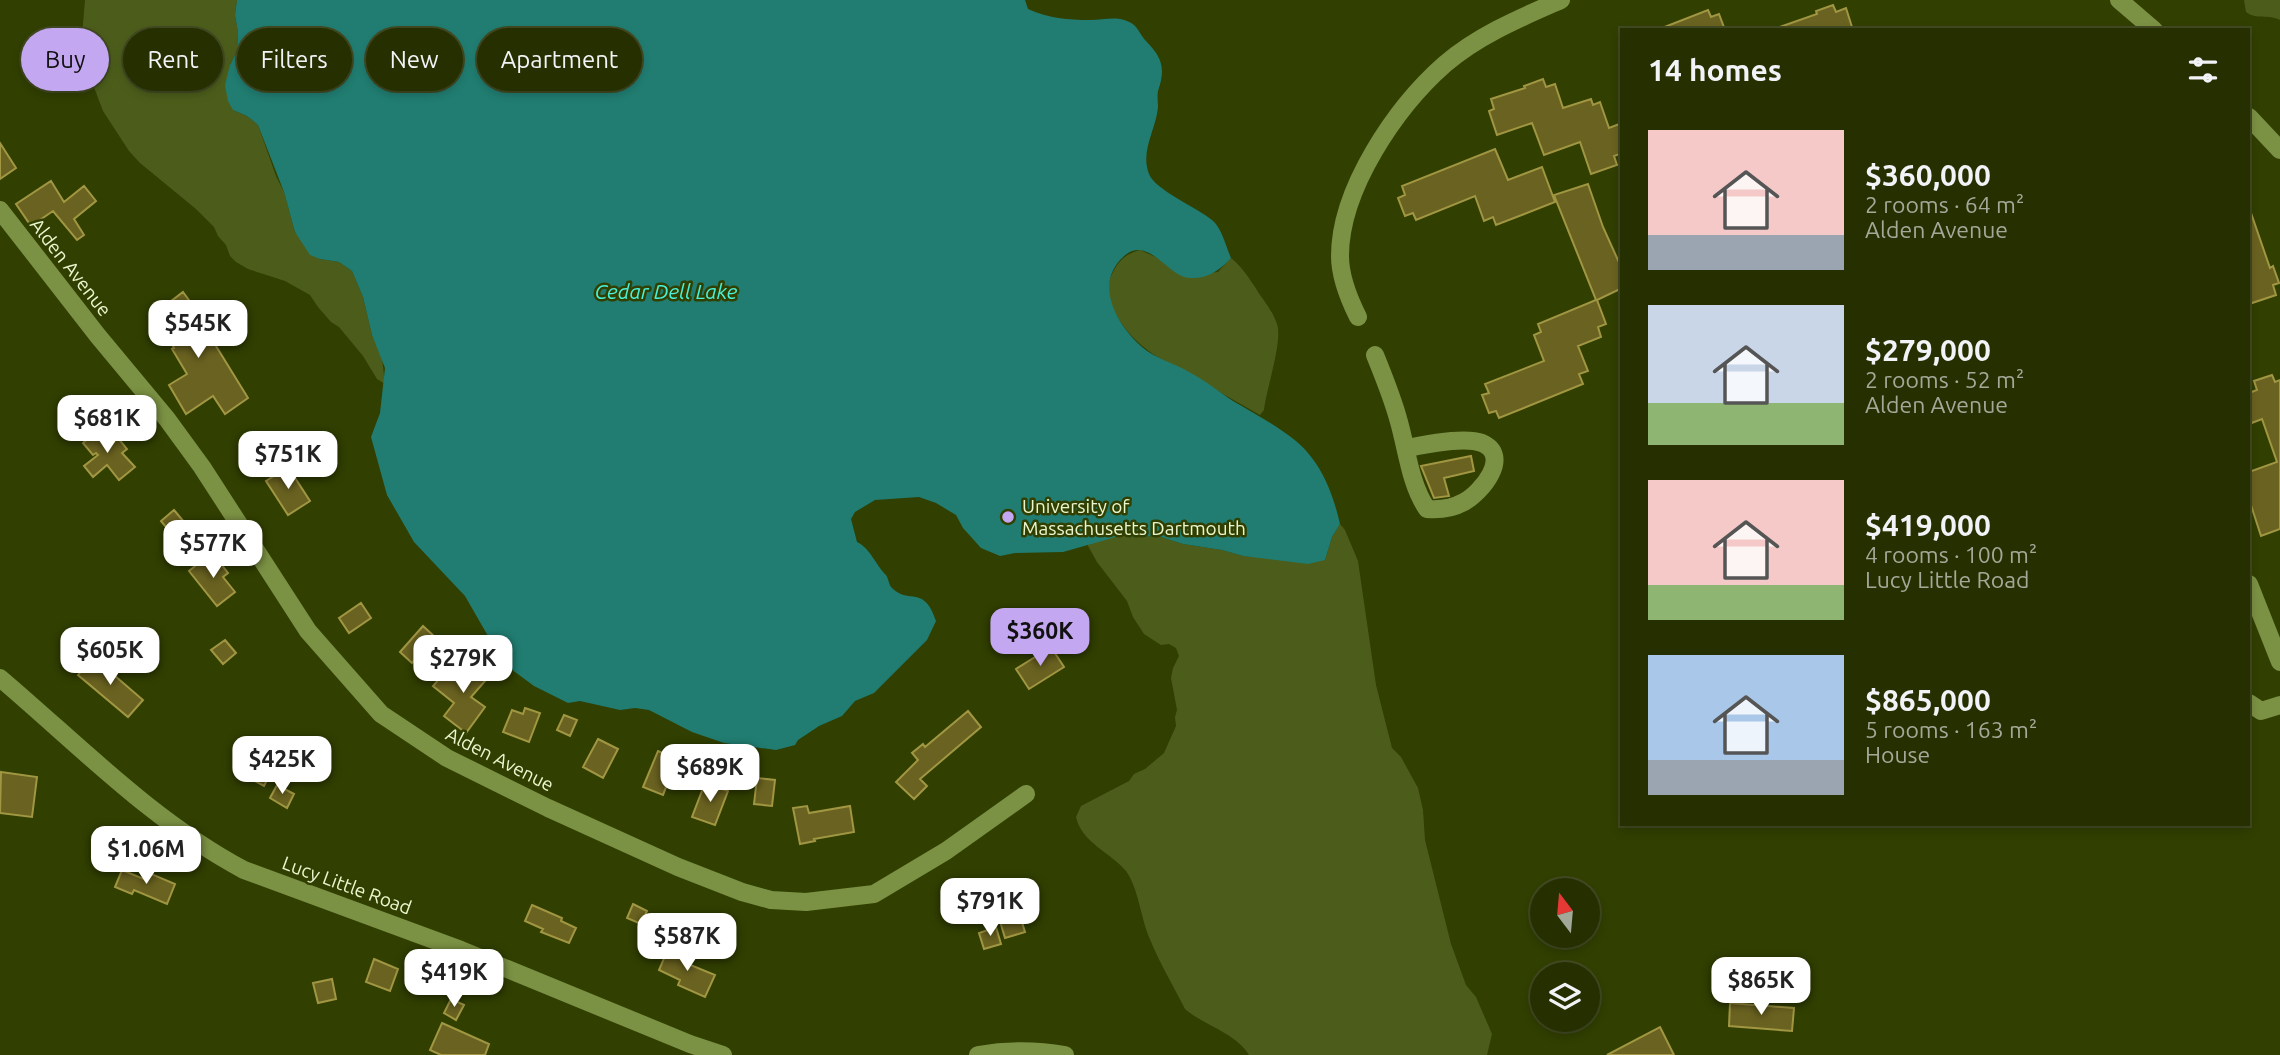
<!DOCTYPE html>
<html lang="en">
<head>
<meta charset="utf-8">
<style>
	:root { --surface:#252f00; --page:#2d370a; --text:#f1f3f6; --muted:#a3a999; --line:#424a22; --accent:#c4a7f1 }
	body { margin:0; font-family:Ubuntu,sans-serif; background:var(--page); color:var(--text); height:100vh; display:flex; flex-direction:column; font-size:26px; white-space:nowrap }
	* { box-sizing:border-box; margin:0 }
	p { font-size:23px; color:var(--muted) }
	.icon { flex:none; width:38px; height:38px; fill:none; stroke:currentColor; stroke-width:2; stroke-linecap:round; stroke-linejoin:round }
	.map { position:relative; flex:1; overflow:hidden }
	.drawer { position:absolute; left:1620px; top:28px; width:630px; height:798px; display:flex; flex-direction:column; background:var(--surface); border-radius:0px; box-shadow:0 4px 10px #0003,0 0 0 2px var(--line) }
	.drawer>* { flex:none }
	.hud { position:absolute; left:21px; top:28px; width:665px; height:63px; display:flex; gap:14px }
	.needle { width:46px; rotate:344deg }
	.buttons { position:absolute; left:1530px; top:878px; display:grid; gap:14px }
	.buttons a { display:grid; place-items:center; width:70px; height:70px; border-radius:50%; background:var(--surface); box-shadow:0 4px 10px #0003,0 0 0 2px var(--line); font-size:35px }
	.price { position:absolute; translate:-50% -60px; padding:0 16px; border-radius:14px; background:#fff; color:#222; font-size:23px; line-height:46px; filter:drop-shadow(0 2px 4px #0008) }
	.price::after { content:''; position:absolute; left:50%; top:42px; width:21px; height:16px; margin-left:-10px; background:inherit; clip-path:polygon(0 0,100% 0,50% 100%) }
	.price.selected { background:var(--accent); color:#111 }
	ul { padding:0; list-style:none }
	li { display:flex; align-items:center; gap:21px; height:175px; padding:0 28px }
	li span { display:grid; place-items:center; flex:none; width:196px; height:140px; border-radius:0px; color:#555 }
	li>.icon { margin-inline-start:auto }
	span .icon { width:84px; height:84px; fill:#fffc; stroke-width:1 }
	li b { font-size:30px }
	h2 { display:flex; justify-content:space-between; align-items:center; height:84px; padding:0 28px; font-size:30px }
	.tag { padding:0 24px; border-radius:32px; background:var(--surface); box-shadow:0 4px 10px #0003,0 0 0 2px var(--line); font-size:24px; line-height:63px }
	.tag.selected { background:var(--accent); color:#111 }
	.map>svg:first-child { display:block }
	.green { fill:#4c5d1b }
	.water { fill:#217d71 }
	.building { fill:#6a6220; stroke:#a19642; stroke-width:2 }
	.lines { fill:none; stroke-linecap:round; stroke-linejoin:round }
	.minor { stroke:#7b9143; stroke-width:18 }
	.poi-dot { fill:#c4a7f1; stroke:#313f00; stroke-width:2.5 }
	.labels { text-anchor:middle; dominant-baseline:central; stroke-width:5; stroke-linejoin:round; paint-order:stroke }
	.street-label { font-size:19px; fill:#e9f6ce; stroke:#313f00 }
	.poi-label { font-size:19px; fill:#e9f6ce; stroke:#313f00; text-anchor:start }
	.water-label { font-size:21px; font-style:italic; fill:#49f0da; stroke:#313f00 }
</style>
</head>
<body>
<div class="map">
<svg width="2280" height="1055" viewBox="0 0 2280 1055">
	<rect width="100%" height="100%" fill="#313f00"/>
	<path class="green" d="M85,0H237L235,15L238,32L237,51L230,65L233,110L247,116L258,125L276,176L284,192L295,232L320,259L339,262L352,271L363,297L372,335L382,358L385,384L377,379L363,356L339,327L331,322L318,307L310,295L285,281L248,269L236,262L230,256L226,245L218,236L214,227L196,209L140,163L129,151L103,111L92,82L82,36Z
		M2244,0H2280V20C2269,14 2256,20 2246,12Z
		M1140,250L1160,259L1182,276L1218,272L1231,258C1242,267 1247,275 1255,287C1262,299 1273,311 1277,324C1283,341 1266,390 1264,410L1260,415L1156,356C1131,340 1095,302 1114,270C1121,258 1127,254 1140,250Z
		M1340,524L1345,530L1358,561L1376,685L1392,748L1401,757L1418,788L1423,810L1425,840L1451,944L1466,985L1476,997L1492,1034L1487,1055H1249C1236,1033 1205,1026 1185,1009C1173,985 1159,962 1149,937C1141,918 1138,887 1126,871C1110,852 1082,843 1076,817L1081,806L1129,781L1134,774L1145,769L1164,753L1176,726L1175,717L1177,710L1171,678L1173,668L1179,656L1176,648L1169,644L1161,645L1144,634L1133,617L1127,601L1097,562L1087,544L1123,535L1132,537L1158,536L1183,544L1222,550L1243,556L1325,560L1332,537Z"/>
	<path class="water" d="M237,0H1025L1028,9C1047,18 1069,20 1090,20C1103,20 1115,16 1127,21C1137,24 1139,33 1145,40C1162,57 1166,68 1158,91C1157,96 1158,102 1158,107C1156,130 1140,151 1149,174C1155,190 1198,208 1212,220C1222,228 1226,247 1231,258C1220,270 1208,279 1190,278C1168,278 1147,231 1121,259C1094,287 1119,327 1142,347C1156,359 1174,363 1189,372C1205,380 1219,392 1233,401C1255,414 1276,425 1296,441C1321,462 1333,493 1340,524L1332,537L1325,560L1308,564L1243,556L1222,550L1183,544L1158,536L1132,537L1123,535L1063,552L1015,553L1000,556L981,548L963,528L956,515L936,503L919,497L875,500L855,512L851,519L857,542C870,548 876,565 885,574C889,578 888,584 892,588C909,605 924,584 936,621L927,640L874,693L855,701L842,716L819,726L798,740L795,745L776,750L724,743L692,732L649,710L635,708L620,710L580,701L568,703L534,686L507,666L503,656L488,636L465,596L414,542L387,495L371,437L380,413L385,368L372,335L363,297L352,271L339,262L320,259L310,255L295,232L284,192L258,125L247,116L233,110L228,101L225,85L230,65L237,51L238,32L235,15Z"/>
	<path class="building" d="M1833,5L1836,12L1846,8L1852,27L1843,30H1777V28L1817,14L1816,11Z
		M1708,10L1711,17L1719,14L1725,30H1662V28Z
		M1543,79L1546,87L1555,84L1563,108L1591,99L1593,105L1600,102L1609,128L1622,123V153L1614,156L1617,165L1591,174L1580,142L1544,155L1532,123L1497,135L1489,111L1494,109L1491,99L1525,88L1524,86Z
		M0,143L16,168L0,179Z
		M1495,149L1508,180L1542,167L1555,202L1496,225L1493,217L1484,221L1475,196L1416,220L1413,213L1405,216L1398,198L1405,195L1402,186Z
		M51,181L64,202L84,186L96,201L74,219L84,235L77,240L53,211L31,226L16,204Z
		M1588,184L1603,227L1622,269V288L1597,300L1606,324L1598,327L1601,337L1578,346L1588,371L1579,374L1583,384L1499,418L1496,411L1489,413L1482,395L1489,393L1485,384L1544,361L1534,335L1541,332L1538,324L1596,300L1554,195Z
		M2249,213H2251L2270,268L2273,266L2279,283L2273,285L2276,295L2249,304Z
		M183,292L199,314L198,315L208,333L248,398L225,414L213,396L186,414L169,385L187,374L172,349L174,348L171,342L172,341L153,315Z
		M2272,375L2275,382L2280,380V529L2261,536L2249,499V472L2277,462L2262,419L2249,424V393L2257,390L2254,381Z
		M100,428L113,443L118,438L127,449L122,453L135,467L119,480L107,465L93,477L84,466L98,455L96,453L93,455L83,443Z
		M1471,456L1474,471L1444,478L1449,496L1434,498L1421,466Z
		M288,467L310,501L288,515L266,481Z
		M174,510L189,528L176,539L161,521Z
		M209,555L215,563L218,560L228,573L223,577L235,592L217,606L189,571Z
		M361,603L371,618L349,633L339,618Z
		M423,626L435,637L412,663L400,652Z
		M225,640L236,653L223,664L211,650Z
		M1051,647L1064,667L1029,689L1016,669Z
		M93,657L143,700L128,717L78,675Z
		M481,663L492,673L471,697L485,707L466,733L444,716L454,703L433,686L452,664L469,678Z
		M525,708L540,713L529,742L503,732L512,710L523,714Z
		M968,711L981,727L920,779L927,786L914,799L896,782L918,760L912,753L923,744L925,747Z
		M564,715L577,720L570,736L557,730Z
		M598,739L618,749L603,778L583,767Z
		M248,750L275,765L264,786L236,771Z
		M658,751L677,759L663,795L643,787Z
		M1,772L37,777L32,817L0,813Z
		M757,778L775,780L772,806L754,804Z
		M705,783L728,791L715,825L692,817Z
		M277,785L294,794L287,808L270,798Z
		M807,806L809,813L850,806L854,832L814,839L815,841L800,844L793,808Z
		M122,870L146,880L149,873L175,884L167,904L134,890L132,894L115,887Z
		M633,904L647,911L641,924L627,918Z
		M532,905L562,918L561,921L576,928L569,943L541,932L543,929L525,921Z
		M1019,912L1025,932L1005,938L999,918Z
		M996,927L1001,944L984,949L979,933Z
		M668,949L690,959L688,964L715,975L705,997L678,985L680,980L659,970Z
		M374,959L398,969L390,991L366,982Z
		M332,979L336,999L318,1003L313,983Z
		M451,999L464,1005L456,1020L444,1013Z
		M1730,1003L1794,1008L1792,1031L1729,1026Z
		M442,1023L489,1044L485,1055H441L430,1050Z
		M1660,1027L1674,1055H1607Z"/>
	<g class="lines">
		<path class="minor" d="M2119,0L2154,30
			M2249,117L2280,150
			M0,210L98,336L167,419L202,467L308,631L381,714L447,758L548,808L678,867L742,892L771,900L806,902L874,894L946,851L1026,794
			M1358,317C1349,299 1340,276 1340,256C1340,189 1396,107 1445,64C1479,35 1520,18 1561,0
			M1375,355C1384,377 1393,399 1399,422C1407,450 1410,484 1427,509C1439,510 1453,508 1464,502C1481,493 1512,456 1482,443C1464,436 1425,445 1406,448
			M2249,584L2280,662
			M0,678C79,745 152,821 244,870L461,950L690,1044L723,1055
			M2249,703L2261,711L2280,705
			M978,1055C1007,1050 1036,1050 1065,1055"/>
	</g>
	<circle class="poi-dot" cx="1008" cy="517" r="7"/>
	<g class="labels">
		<g class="street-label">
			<text transform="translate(71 267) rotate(52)">Alden Avenue</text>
			<text transform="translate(500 759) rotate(27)">Alden Avenue</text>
			<text transform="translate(347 885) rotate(20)">Lucy Little Road</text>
		</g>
		<g class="poi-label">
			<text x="1022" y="506">University of<tspan x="1022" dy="22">Massachusetts Dartmouth</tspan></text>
		</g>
		<g class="water-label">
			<text x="666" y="291">Cedar Dell Lake</text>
		</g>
	</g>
</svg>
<div class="buttons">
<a><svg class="needle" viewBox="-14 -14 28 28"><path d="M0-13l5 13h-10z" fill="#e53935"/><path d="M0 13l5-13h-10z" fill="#a3a999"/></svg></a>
<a><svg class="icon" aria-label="layers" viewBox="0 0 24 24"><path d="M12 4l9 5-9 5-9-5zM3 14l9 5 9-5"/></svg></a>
</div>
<b class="price" style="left:198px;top:360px">$545K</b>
<b class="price" style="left:107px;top:455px">$681K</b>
<b class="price" style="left:288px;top:491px">$751K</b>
<b class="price" style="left:213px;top:580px">$577K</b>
<b class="price selected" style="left:1040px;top:668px">$360K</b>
<b class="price" style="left:110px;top:687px">$605K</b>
<b class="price" style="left:463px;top:695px">$279K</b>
<b class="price" style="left:282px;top:796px">$425K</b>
<b class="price" style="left:710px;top:804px">$689K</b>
<b class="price" style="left:146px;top:886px">$1.06M</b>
<b class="price" style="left:990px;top:938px">$791K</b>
<b class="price" style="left:687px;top:973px">$587K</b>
<b class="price" style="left:454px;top:1009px">$419K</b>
<b class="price" style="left:1761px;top:1017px">$865K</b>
<div class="hud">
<a class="tag selected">Buy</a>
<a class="tag">Rent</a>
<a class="tag">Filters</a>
<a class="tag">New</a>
<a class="tag">Apartment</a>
</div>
<section class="drawer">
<h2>14 homes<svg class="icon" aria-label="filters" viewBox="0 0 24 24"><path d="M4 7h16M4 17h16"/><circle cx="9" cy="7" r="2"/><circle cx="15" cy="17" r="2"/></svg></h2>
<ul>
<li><span style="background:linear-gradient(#f6c9c9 75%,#9aa5b1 0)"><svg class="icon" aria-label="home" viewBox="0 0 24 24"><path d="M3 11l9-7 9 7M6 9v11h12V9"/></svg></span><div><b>$360,000</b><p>2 rooms · 64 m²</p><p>Alden Avenue</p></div></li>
<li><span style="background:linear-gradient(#c9d6e8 70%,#8fb573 0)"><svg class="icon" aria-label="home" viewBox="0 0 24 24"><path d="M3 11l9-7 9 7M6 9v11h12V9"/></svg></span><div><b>$279,000</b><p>2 rooms · 52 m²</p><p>Alden Avenue</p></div></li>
<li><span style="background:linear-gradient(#f6c9c9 75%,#8fb573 0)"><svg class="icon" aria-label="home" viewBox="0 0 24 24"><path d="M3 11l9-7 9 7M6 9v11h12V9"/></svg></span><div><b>$419,000</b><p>4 rooms · 100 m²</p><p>Lucy Little Road</p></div></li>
<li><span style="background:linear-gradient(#a9c7e8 75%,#9aa5b1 0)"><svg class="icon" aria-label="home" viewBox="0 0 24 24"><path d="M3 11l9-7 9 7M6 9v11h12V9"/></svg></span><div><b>$865,000</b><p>5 rooms · 163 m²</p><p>House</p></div></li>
</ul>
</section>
</div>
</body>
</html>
